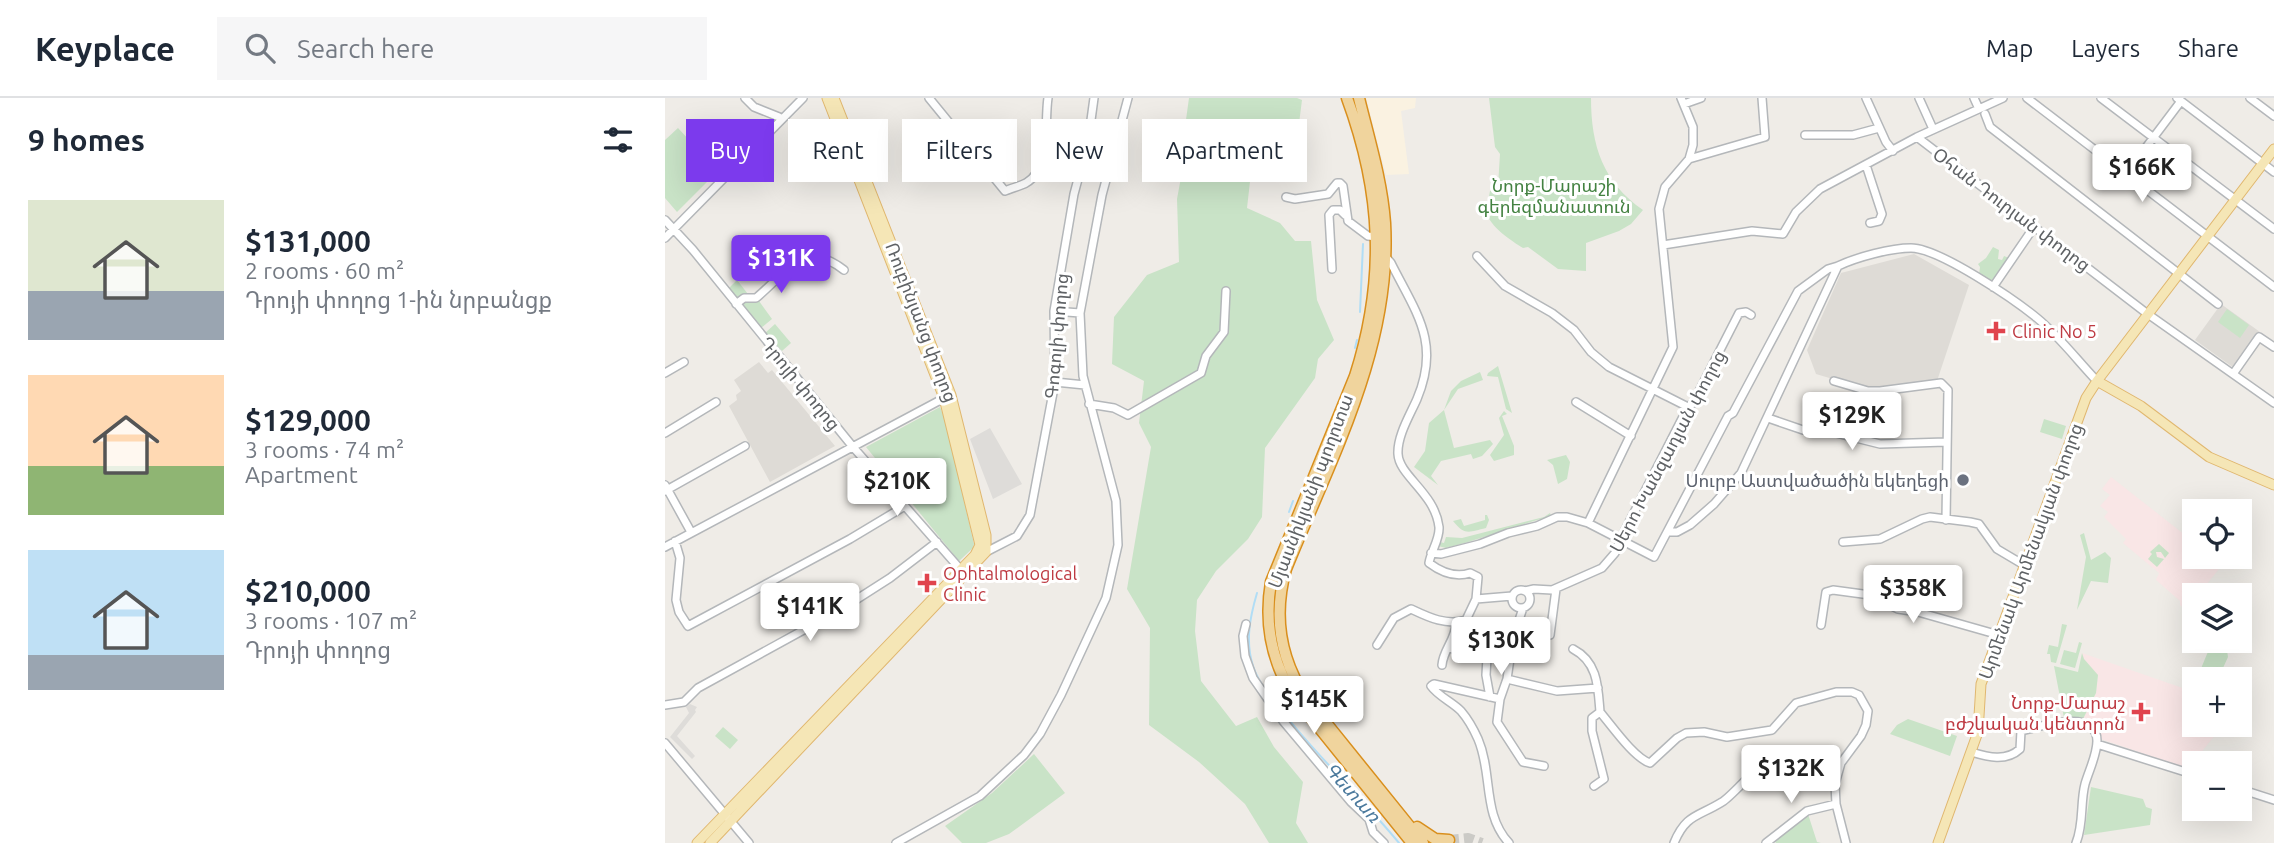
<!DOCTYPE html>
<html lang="en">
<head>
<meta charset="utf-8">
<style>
	:root { --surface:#fff; --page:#f6f6f7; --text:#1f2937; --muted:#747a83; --line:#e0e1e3; --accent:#7c3aed }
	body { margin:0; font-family:Ubuntu,"Noto Sans Armenian",sans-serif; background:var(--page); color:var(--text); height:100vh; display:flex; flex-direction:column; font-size:26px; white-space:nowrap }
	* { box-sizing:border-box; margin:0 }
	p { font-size:23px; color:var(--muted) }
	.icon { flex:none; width:38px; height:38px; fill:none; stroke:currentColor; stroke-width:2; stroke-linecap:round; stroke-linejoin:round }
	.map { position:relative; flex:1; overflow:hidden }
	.side { display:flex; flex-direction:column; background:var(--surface); width:665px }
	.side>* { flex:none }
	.hud { position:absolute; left:21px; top:21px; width:665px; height:63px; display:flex; gap:14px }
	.controls { position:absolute; left:1517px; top:401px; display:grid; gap:14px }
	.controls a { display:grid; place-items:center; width:70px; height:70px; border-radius:0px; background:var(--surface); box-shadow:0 7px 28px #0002; font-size:35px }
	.price { position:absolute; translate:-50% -60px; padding:0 16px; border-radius:7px; background:#fff; color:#222; font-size:23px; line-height:46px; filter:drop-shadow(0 2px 4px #0008) }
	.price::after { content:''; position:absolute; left:50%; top:42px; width:21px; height:16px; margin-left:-10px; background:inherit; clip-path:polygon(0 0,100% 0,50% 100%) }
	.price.selected { background:var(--accent); color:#fff }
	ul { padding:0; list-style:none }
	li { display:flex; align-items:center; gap:21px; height:175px; padding:0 28px }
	li span { display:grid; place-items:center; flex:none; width:196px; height:140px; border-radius:0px; color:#555 }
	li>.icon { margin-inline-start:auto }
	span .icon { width:84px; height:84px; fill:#fffc; stroke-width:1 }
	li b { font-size:30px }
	h2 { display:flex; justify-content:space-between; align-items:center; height:84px; padding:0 28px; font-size:30px }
	.tag { padding:0 24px; border-radius:0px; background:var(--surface); box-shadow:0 7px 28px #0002; font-size:24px; line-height:63px }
	.tag.selected { background:var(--accent); color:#fff }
	header { display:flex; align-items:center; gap:42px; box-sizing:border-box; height:98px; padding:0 35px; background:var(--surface); border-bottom:2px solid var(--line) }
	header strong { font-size:33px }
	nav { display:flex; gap:38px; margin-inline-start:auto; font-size:24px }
	.search { width:490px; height:63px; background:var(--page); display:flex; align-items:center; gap:18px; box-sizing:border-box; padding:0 24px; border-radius:0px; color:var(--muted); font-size:26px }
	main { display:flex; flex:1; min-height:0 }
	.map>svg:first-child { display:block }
	.commercial { fill:#faf2e1 }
	.industrial { fill:#dedcd9 }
	.education { fill:#dedbd6 }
	.medical { fill:#f9e6e6 }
	.green { fill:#c9e3c7 }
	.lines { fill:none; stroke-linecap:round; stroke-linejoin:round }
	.stream { stroke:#b1ddf5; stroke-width:2 }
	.highway-tunnel { stroke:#cbcac6; stroke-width:10; stroke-dasharray:10 5; stroke-linecap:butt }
	.minor-casing { stroke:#b4b7ba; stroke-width:10 }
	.major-casing { stroke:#e0b76f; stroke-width:11 }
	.highway-casing { stroke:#d98f1d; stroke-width:13 }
	.minor { stroke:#fff; stroke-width:7 }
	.major { stroke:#f5e6b6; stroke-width:9 }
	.highway { stroke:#f0d49d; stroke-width:10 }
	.health-dot { fill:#e0444e; stroke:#fff; stroke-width:2.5 }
	.worship-dot { fill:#6b7280; stroke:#fff; stroke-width:2.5 }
	.labels { text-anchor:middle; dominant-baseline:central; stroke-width:6; stroke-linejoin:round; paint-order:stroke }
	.park-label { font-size:18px; fill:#438241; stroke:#fff }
	.street-label { font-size:18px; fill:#5f6265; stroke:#fff }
	.health-label { font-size:18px; fill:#be3a42; stroke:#fff; text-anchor:start }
	.worship-label { font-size:18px; fill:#5b616d; stroke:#fff; text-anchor:end }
	.water-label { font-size:19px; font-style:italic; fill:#4c7a9d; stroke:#fff }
</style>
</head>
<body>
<header>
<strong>Keyplace</strong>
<div class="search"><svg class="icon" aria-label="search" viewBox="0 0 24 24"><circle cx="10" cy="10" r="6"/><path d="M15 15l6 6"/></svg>Search here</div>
<nav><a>Map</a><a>Layers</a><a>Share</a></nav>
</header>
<main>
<section class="side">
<h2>9 homes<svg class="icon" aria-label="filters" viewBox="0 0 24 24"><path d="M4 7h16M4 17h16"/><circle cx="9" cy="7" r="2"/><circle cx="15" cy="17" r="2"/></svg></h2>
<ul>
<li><span style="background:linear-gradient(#dfe7d0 65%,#9aa5b1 0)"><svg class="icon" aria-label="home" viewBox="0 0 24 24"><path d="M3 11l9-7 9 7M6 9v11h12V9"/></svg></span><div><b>$131,000</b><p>2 rooms · 60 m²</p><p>Դրոյի փողոց 1-ին նրբանցք</p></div></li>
<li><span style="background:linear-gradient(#ffd9b3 65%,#8fb573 0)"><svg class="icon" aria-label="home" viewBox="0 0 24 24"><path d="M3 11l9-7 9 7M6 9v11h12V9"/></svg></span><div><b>$129,000</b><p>3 rooms · 74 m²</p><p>Apartment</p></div></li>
<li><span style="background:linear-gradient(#bfe0f5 75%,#9aa5b1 0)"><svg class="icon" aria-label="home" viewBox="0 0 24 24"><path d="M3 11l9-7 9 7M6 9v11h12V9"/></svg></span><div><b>$210,000</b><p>3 rooms · 107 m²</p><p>Դրոյի փողոց</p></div></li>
</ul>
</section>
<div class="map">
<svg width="1609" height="745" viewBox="0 0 1609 745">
	<rect width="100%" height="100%" fill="#efece7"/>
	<path class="commercial" d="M701,0H751L750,10L736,13L744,76L721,77Z"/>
	<path class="industrial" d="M325,330L357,386L328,401L305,341Z
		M25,606L32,609L30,612L31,614L12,638L30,658L27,661L5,639L24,615L21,609Z"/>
	<path class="education" d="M1249,156L1304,187L1272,283L1208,293L1151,276L1142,252L1176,175Z
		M1556,206L1595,234L1569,270L1530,242Z
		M94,264L103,275L107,272L170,348L105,384L64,308L72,302L71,297L76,293L69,282Z"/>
	<path class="medical" d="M1446,379L1529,444L1530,458L1548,459L1558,466L1533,497H1530L1529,502L1521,512L1515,507V503L1491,482L1494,475L1458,445L1461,441L1439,419L1443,414L1435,408L1445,397L1437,391Z
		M1417,555L1529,594L1530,626L1558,627L1523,671L1433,640L1417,623L1431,595L1433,578L1419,561Z"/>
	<path class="green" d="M524,0H632L637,2L629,65L587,66L582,110L615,125L630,143H646L652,202L669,242L653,261L650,280L600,350L597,419L583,441L551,473L532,502L530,533L536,583L571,628L592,619L609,649L638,684L631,725L643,745H604L580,706L534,664L484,627L485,530L462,491L486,349L474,325L479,283L447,266L449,219L482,177L514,164L512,101L517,74L529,47L520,29Z
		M824,0H926C926,48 938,84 978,112L966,126L954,133L921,145V173L893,171L863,149L858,150C848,144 824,128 822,115C821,109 824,100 825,93L833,88L835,56L830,49Z
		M13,30L40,59L39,69L48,78L12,114L0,100V42Z
		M1328,149L1334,152L1333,161L1337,162L1339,158L1344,160L1330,184L1314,177L1315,169L1313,166L1321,160Z
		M72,182L90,205L94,203L107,221L96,230L64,190Z
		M1562,211L1584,227L1575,240L1553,224Z
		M110,226L126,245L117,253L100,235Z
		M833,268L847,315L841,311L833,279L822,278L823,275Z
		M815,274L818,282L793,291L779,312L789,350L825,342L828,346L817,358L808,361L806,356L776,363L766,378L773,387L749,369L760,353L764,325L779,312L786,293L796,283Z
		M275,309L281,324L309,446L308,450L294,463L201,349Z
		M839,313L842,316L837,318L849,348V357L829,363L825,357L839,337L834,320Z
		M1379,321L1401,328L1397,341L1375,334Z
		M901,357L905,364L902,381L893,386L888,367L882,362Z
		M885,415L886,418C850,428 817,441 781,450L773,448L775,444L779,445L781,439L797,440L879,419Z
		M822,417L824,422L821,430C804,434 800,438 788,423L796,421L799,428L820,422V417Z
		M1419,435L1426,462L1440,454L1446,460L1443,485L1426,483L1412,512L1421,459L1415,437Z
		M1494,446L1504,455L1500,460L1496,454H1491L1492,459L1499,461L1492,469L1483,461L1487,456L1485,454Z
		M1397,526L1402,527L1391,565L1386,564L1385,556H1382L1384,547L1393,549Z
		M1414,544L1417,545L1410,570L1395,566L1399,552L1411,555Z
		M1547,544L1548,549L1562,552L1563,559L1553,581H1534L1537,568Z
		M1417,555L1419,561L1433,577L1431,595L1417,623L1399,620L1389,568L1413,574Z
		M1243,621L1292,638L1285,658L1225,636L1232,627Z
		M58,629L73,642L65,651L50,638Z
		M369,656L400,695L344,736L321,745H297L280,728L327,695Z
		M1426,689L1478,701L1481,709L1487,711L1485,727L1419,737Z
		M1143,716L1152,744L1156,745H1111L1108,741Z"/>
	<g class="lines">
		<path class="stream" d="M695,214L698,146
			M690,250L692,242
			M624,414L628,403
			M592,495C585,519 580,543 588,568C594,586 608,603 620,617C656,662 698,701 734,745"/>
		<path class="highway-tunnel" d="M784,742L803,740L817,745"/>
		<g class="minor-casing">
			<path id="minor" d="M80,0L89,9L114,19
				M264,0L340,93C347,90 355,88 361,85C387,70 379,25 383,0
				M1016,0L1028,29V47L1024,61L1000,89L994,111L1008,249L923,425L989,459L1063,318L1068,315L1133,193L1163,171L1173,168
				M1201,0L1221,44L1228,53
				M1254,0L1268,31
				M1309,0L1314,11
				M1362,0L1609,189
				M1436,0L1609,131
				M1512,0L1609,74
				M1585,0L1609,18
				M1019,6L1036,0
				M1320,16L1325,29L1553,206
				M1140,37H1188L1214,30
				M1252,39L1338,0
				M1024,61L1100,39L1097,0
				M1201,67L1217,116L1214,123L1205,125
				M1461,76L1516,3
				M621,99L630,101L663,96L672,85H675L678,88L683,123L703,138L712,139
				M0,122L28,152L188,349L296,472
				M0,140L138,0
				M998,147L1087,133L1118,136L1131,114L1155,91L1252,39L1480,214L1609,305
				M812,158L840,188L887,215L909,232L926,254L944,269L1023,309
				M667,171L664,117L668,112H675L680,117
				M1328,189L1369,129
				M71,206L79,200H91C121,175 140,141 179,172
				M389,213L415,215
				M0,275L19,264
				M1568,276L1594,239L1609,249
				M1169,283L1203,293H1215L1276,285L1283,292L1281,422
				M390,284L420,287
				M911,304L966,338
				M424,306L449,310L463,317L536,275L541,258L559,234L561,193
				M1103,320L1138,332L1155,331L1215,346L1281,344
				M0,335L51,304
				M0,387L26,434
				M0,393L80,348
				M1003,434H1012L1025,427L1049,406L1076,375L1173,168C1192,159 1226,150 1246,150C1274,150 1350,202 1372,220C1394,238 1412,262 1432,283
				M10,443L15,460L11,502L14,514L23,528L185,441L240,408
				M1178,444L1215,441L1257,421L1265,419L1305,424L1314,426L1332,451L1359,467
				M0,449L283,298
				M321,454L352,438L365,417L390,284L389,213L409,96L423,44L429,0
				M766,455L776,456L815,446L843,435L872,428L892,419H902L923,425
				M847 501a9 9 0 1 1 18 0a9 9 0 1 1-18 0Z
				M860,493L869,491L887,492L937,470L950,455L956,440L1023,309L1028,305L1074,215L1081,214L1086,217
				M811,501L847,498
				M581,526L578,538L580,558L588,580L618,623L686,704L704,721L708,734L719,745
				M1156,527L1161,494L1168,492L1205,497L1233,511L1253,514L1334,537
				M876,538L875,536L885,537L891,491
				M848,540L864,541
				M712,547L729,520L746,511C763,519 781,528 801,522L811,501L813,479L805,475C790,480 776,474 764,465C766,453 775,441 774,429C770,395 734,378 733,356C732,338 745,317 752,301C776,244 751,215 726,165L721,159
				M784,550L821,559L846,560
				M908,551C933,564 933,589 935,614
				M822,559L821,577L825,599
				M777,567C778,552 791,541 791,525
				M842,581L892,593L933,590
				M835,601L832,624L858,664L879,668
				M0,607L19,604L33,590L175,512L225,480L272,444
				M935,614C947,628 969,660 985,665L1012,640L1021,635L1039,634L1062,639L1107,632L1131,605L1171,594H1187L1194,597L1203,613L1201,627L1196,638L1176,665L1170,686L1171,706L1181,745
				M0,645L84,745
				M1432,646L1530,677
				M1306,654C1323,659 1341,664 1355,651L1356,633C1374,629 1432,609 1432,643C1432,657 1424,672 1420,686C1415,705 1419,726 1411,745
				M929,688L939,681L927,633V620L935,614
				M1575,691L1609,702
				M231,745L315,698L359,657L375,636L396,597L441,500L453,447L451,403L418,278L415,215L437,97L463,0
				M844,745C817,716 828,676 813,641C809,632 802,620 796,613C787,604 773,598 766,588L769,586L835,601L842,581L848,540L858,510
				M1009,745C1021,716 1033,719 1057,704C1064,700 1081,681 1089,674
				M1101,745L1142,713L1171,706"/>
		</g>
		<g class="major-casing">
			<path id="major" d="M1432,283L1476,308L1544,359L1609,387
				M32,745L310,457L315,447L279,300L162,0
				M45,745L321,454V437L286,297L169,0
				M1273,745L1313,634L1316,586L1421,300L1432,283L1609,51"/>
		</g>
		<g class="highway-casing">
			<path id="highway" d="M682,0C717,95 721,181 690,278L606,484C599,525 606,561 627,596L747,745
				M694,0C704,41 717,83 720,125C727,249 666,360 621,471C608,517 614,559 641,600L758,745
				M752,729L770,741L784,742"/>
		</g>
		<use href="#minor" class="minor"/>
		<use href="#major" class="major"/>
		<use href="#highway" class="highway"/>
	</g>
	<g class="health-dot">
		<path d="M1327.5 222.5h7v7h7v7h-7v7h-7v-7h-7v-7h7z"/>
		<path d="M258.5 474.5h7v7h7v7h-7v7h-7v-7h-7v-7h7z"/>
		<path d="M1472.5 603.5h7v7h7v7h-7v7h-7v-7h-7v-7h7z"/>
	</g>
	<circle class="worship-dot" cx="1298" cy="382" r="7"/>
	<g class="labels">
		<g class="park-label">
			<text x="889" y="87">Նորք-Մարաշի<tspan x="889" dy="21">գերեզմանատուն</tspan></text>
		</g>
		<g class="street-label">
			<text transform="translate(1347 111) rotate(37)">Օհան Դուրյան փողոց</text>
			<text transform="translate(257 224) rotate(69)">Ռուբինյանց փողոց</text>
			<text transform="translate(391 238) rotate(-85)">Գոգոլի փողոց</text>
			<text transform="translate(136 285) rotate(51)">Դրոյի փողոց</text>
			<text transform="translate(1002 353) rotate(-62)">Սերո Խանզադյան փողոց</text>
			<text transform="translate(645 393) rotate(-69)">Մյասնիկյանի պողոտա</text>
			<text transform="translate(1365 453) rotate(-70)">Արմենակ Արմենակյան փողոց</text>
		</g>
		<g class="health-label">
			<text x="1347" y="233">Clinic No 5</text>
			<text x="278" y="475">Ophtalmological<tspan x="278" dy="21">Clinic</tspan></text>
			<text x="1460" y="604" text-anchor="end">Նորք-Մարաշ<tspan x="1460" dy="21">բժշկական կենտրոն</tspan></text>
		</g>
		<g class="worship-label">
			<text x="1284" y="382">Սուրբ Աստվածածին եկեղեցի</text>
		</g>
		<g class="water-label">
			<text transform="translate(688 694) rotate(48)">Գետառ</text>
		</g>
	</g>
</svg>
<div class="controls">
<a><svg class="icon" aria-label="locate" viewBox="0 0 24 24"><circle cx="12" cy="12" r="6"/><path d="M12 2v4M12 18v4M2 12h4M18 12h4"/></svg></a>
<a><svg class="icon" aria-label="layers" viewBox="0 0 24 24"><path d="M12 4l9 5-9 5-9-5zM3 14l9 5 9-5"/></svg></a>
<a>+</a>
<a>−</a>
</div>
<b class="price" style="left:1477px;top:106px">$166K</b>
<b class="price selected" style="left:116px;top:197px">$131K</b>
<b class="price" style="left:1187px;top:354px">$129K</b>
<b class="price" style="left:232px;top:420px">$210K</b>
<b class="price" style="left:1248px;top:527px">$358K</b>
<b class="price" style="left:145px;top:545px">$141K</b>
<b class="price" style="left:836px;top:579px">$130K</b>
<b class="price" style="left:649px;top:638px">$145K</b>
<b class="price" style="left:1126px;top:707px">$132K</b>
<div class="hud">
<a class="tag selected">Buy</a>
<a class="tag">Rent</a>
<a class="tag">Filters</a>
<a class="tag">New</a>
<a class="tag">Apartment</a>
</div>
</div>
</main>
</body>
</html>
